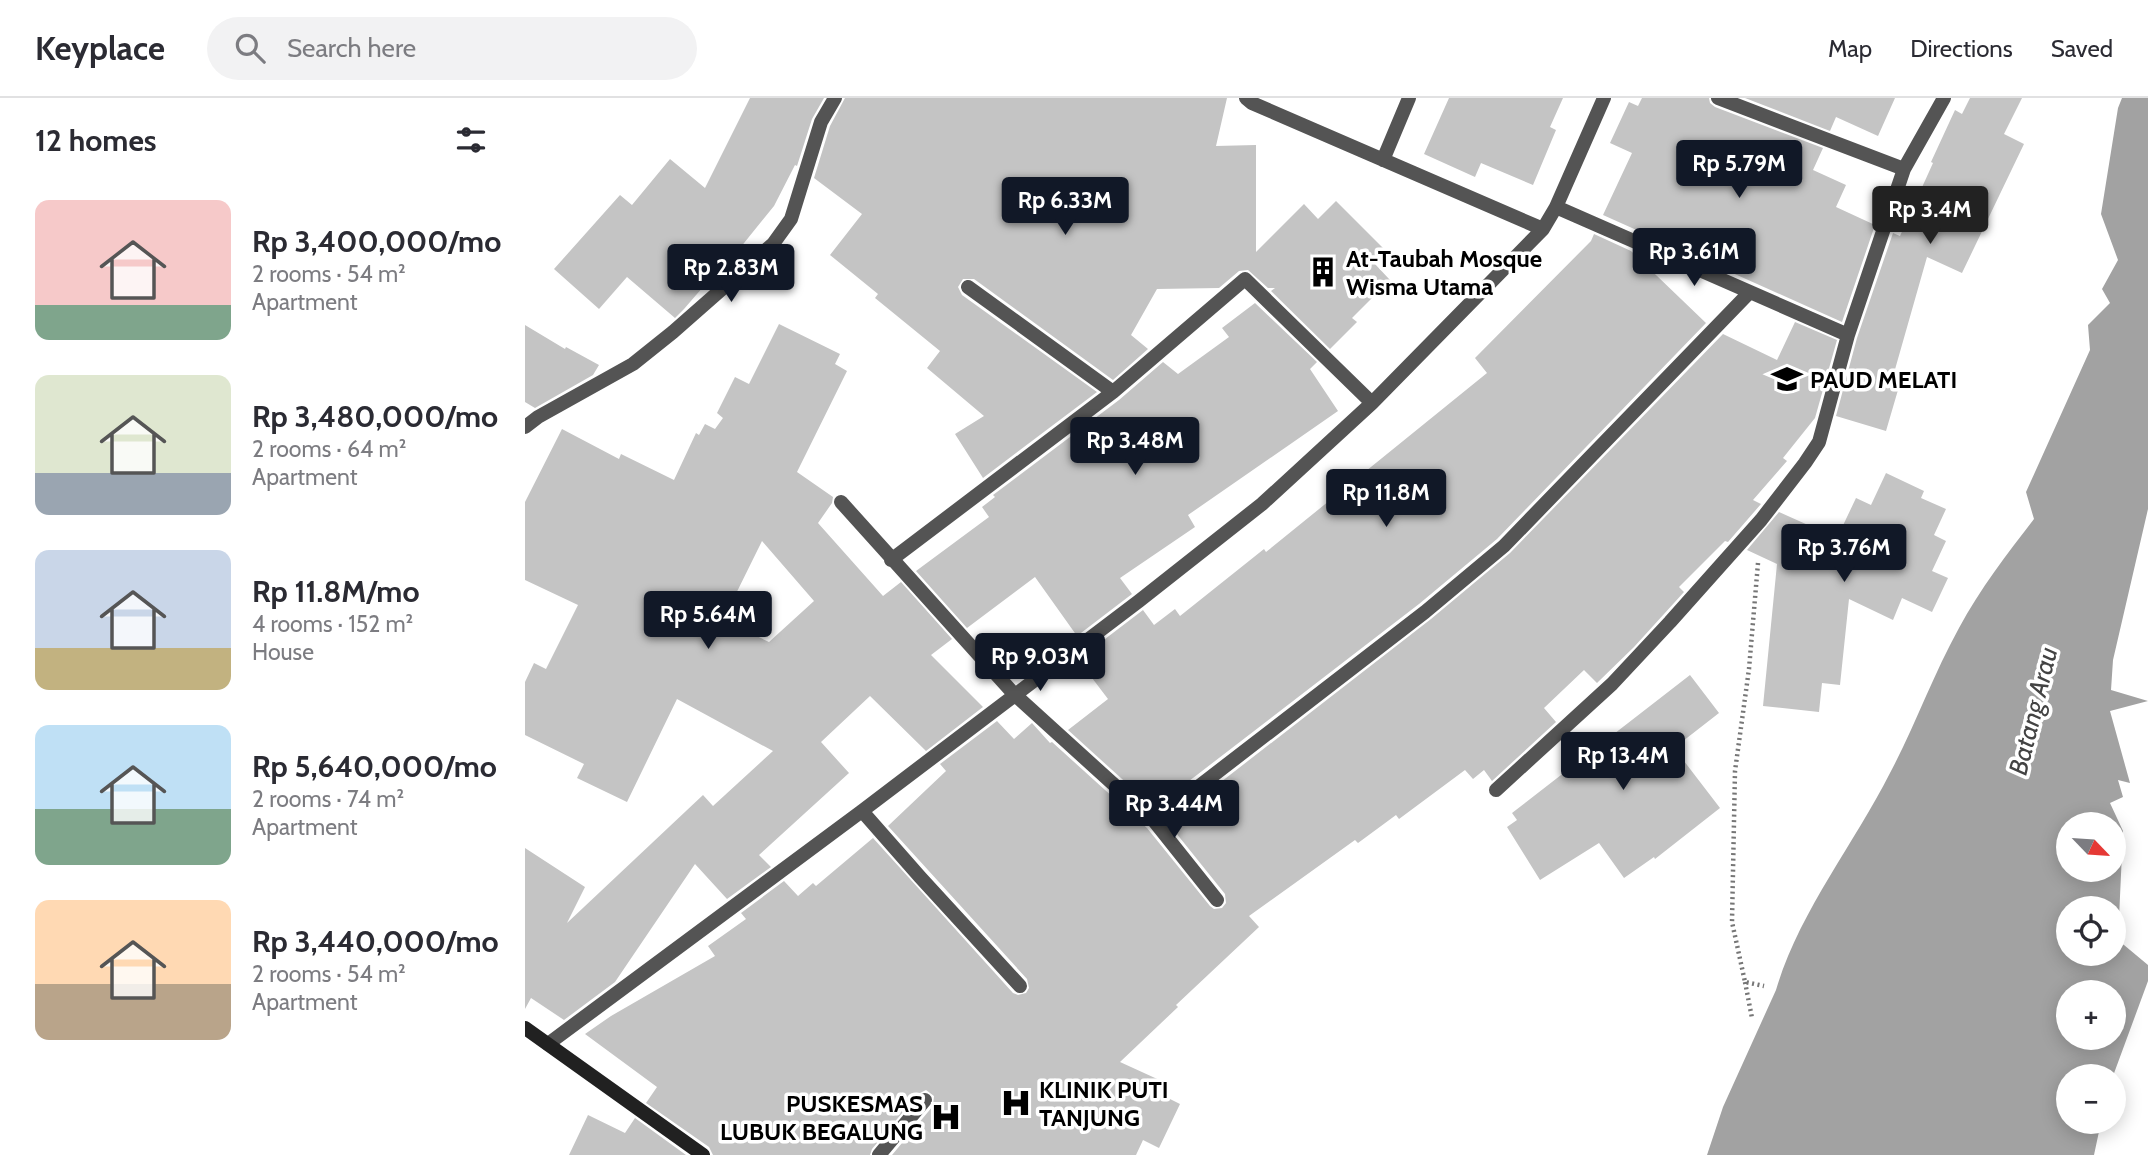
<!DOCTYPE html>
<html lang="en">
<head>
<meta charset="utf-8">
<style>
	:root { --surface:#fff; --page:#f2f2f3; --text:#2b2b33; --muted:#7c7c81; --line:#e1e1e2; --accent:#111827 }
	body { margin:0; font-family:Cabin,sans-serif; background:var(--page); color:var(--text); height:100vh; display:flex; flex-direction:column; font-size:26px; white-space:nowrap }
	* { box-sizing:border-box; margin:0 }
	p { font-size:23px; color:var(--muted) }
	.icon { flex:none; width:38px; height:38px; fill:none; stroke:currentColor; stroke-width:2; stroke-linecap:round; stroke-linejoin:round }
	.map { position:relative; flex:1; overflow:hidden }
	.side { display:flex; flex-direction:column; background:var(--surface); width:525px }
	.side>* { flex:none }
	.needle { width:46px; rotate:115deg }
	.buttons { position:absolute; left:1531px; top:714px; display:grid; gap:14px }
	.buttons a { display:grid; place-items:center; width:70px; height:70px; border-radius:50%; background:var(--surface); box-shadow:0 4px 18px #0003; font-size:35px }
	.price { position:absolute; translate:-50% -60px; padding:0 16px; border-radius:7px; background:var(--accent); color:#fff; font-size:23px; line-height:46px; filter:drop-shadow(0 2px 4px #0008) }
	.price::after { content:''; position:absolute; left:50%; top:42px; width:21px; height:16px; margin-left:-10px; background:inherit; clip-path:polygon(0 0,100% 0,50% 100%) }
	.price.on { background:#222; color:#fff }
	ul { padding:0; list-style:none }
	li { display:flex; align-items:center; gap:21px; height:175px; padding:0 35px }
	li span { display:grid; place-items:center; flex:none; width:196px; height:140px; border-radius:14px; color:#555 }
	li>.icon { margin-inline-start:auto }
	span .icon { width:84px; height:84px; fill:#fffc; stroke-width:1 }
	li b { font-size:30px }
	h2 { display:flex; justify-content:space-between; align-items:center; height:84px; padding:0 35px; font-size:30px }
	header { display:flex; align-items:center; gap:42px; box-sizing:border-box; height:98px; padding:0 35px; background:var(--surface); border-bottom:2px solid var(--line) }
	header strong { font-size:33px }
	nav { display:flex; gap:38px; margin-inline-start:auto; font-size:24px }
	.search { width:490px; height:63px; background:var(--page); display:flex; align-items:center; gap:18px; box-sizing:border-box; padding:0 24px; border-radius:38px; color:var(--muted); font-size:26px }
	main { display:flex; flex:1; min-height:0 }
	.map>svg:first-child { display:block }
	.water { fill:#a2a2a2; fill-rule:evenodd }
	.building { fill:#c4c4c4; fill-rule:evenodd }
	.lines { fill:none; stroke-linecap:round; stroke-linejoin:round }
	.path { stroke:#767676; stroke-width:4.5; stroke-dasharray:2 3.5; stroke-linecap:butt }
	.street { stroke:#545454; stroke-width:14 }
	.secondary { stroke:#212121; stroke-width:14 }
	.labels { text-anchor:middle; dominant-baseline:central; stroke-width:7; stroke-linejoin:round; paint-order:stroke }
	.poi-label { font-size:24px; font-weight:bold; fill:#000; stroke:#fff; text-anchor:start }
	.water-label { font-size:26px; font-style:italic; fill:#434343; stroke:#fff }
</style>
</head>
<body>
<header>
<strong>Keyplace</strong>
<div class="search"><svg class="icon" aria-label="search" viewBox="0 0 24 24"><circle cx="10" cy="10" r="6"/><path d="M15 15l6 6"/></svg>Search here</div>
<nav><a>Map</a><a>Directions</a><a>Saved</a></nav>
</header>
<main>
<section class="side">
<h2>12 homes<svg class="icon" aria-label="filters" viewBox="0 0 24 24"><path d="M4 7h16M4 17h16"/><circle cx="9" cy="7" r="2"/><circle cx="15" cy="17" r="2"/></svg></h2>
<ul>
<li><span style="background:linear-gradient(#f6c9c9 75%,#7fa58c 0)"><svg class="icon" aria-label="home" viewBox="0 0 24 24"><path d="M3 11l9-7 9 7M6 9v11h12V9"/></svg></span><div><b>Rp 3,400,000/mo</b><p>2 rooms · 54 m²</p><p>Apartment</p></div></li>
<li><span style="background:linear-gradient(#dfe7d0 70%,#9aa5b1 0)"><svg class="icon" aria-label="home" viewBox="0 0 24 24"><path d="M3 11l9-7 9 7M6 9v11h12V9"/></svg></span><div><b>Rp 3,480,000/mo</b><p>2 rooms · 64 m²</p><p>Apartment</p></div></li>
<li><span style="background:linear-gradient(#c9d6e8 70%,#c2b280 0)"><svg class="icon" aria-label="home" viewBox="0 0 24 24"><path d="M3 11l9-7 9 7M6 9v11h12V9"/></svg></span><div><b>Rp 11.8M/mo</b><p>4 rooms · 152 m²</p><p>House</p></div></li>
<li><span style="background:linear-gradient(#bfe0f5 60%,#7fa58c 0)"><svg class="icon" aria-label="home" viewBox="0 0 24 24"><path d="M3 11l9-7 9 7M6 9v11h12V9"/></svg></span><div><b>Rp 5,640,000/mo</b><p>2 rooms · 74 m²</p><p>Apartment</p></div></li>
<li><span style="background:linear-gradient(#ffd9b3 60%,#b9a48a 0)"><svg class="icon" aria-label="home" viewBox="0 0 24 24"><path d="M3 11l9-7 9 7M6 9v11h12V9"/></svg></span><div><b>Rp 3,440,000/mo</b><p>2 rooms · 54 m²</p><p>Apartment</p></div></li>
</ul>
</section>
<div class="map">
<svg width="1623" height="1057" viewBox="0 0 1623 1057">
	<rect width="100%" height="100%" fill="#fff"/>
	<path class="water" d="M1597,0H1623V411L1588,562L1586,592L1623,603L1585,613L1605,685L1593,682L1598,699L1585,705L1598,733L1593,842L1623,867V883L1588,978H1544V1024H1576L1569,1057H1182L1198,1009L1251,892C1274,814 1328,748 1365,675C1390,628 1408,577 1434,530C1455,491 1482,456 1509,421L1501,394L1565,252L1563,227L1585,205L1577,191L1593,162L1576,116L1593,10ZM1544,726H1589V772H1544ZM1544,810H1589V856H1544ZM1544,894H1589V940H1544Z"/>
	<path class="building" d="M225,0H299L287,21L272,68L270,67L249,108L194,176L191,174L159,211L150,220L102,179L74,211L29,171L95,97L107,107L145,61L180,90Z
		M320,0H702L691,48L731,47V154L779,106L793,121L811,103L861,153L849,165L865,182L827,220L832,224L805,251L746,193L750,190H743L723,172L714,173L694,190L632,191L606,237L623,251L588,282L449,181H438L433,189L437,197L572,294L458,380L430,336L459,318L402,270L415,253L350,200L353,196L305,157L337,116L289,80L305,28Z
		M924,0H1038L1025,29L1031,32L1008,87L956,65L950,79L899,56Z
		M1117,0H1184L1185,5L1190,9L1298,50L1288,72L1321,87L1311,109L1350,127L1317,224L1078,117L1107,55L1085,45L1104,4L1113,8Z
		M1220,0H1370L1353,38L1311,19L1305,33Z
		M1445,0H1497L1479,36L1499,46L1437,175L1402,159L1365,289L1373,292L1361,333L1311,318L1332,240L1368,135L1375,138L1408,65L1406,64L1430,12L1437,16Z
		M1069,136L1106,153L1181,225L972,441L894,506L629,710L543,632L583,601L564,576L574,569L563,554L618,512L629,527L650,511L655,518L739,451L741,454L962,275L950,260L1066,143Z
		M730,205L792,264L785,271L813,313L663,417L670,429L595,480L607,496L552,538L510,479L442,530L391,473L464,419L457,409L470,399L468,397L594,302L638,264L653,276L704,239L697,230Z
		M1270,224L1312,242L1290,320L1258,360L1262,363L1228,402L1236,406L1203,444L1200,443L1154,489L1159,494L1109,549L1072,585L1059,572L1019,610L1031,624L967,683L959,672L948,681L940,672L874,721L871,717L833,745L830,742L724,818L734,829L651,907L653,909L595,964L641,985L635,996L655,1006L634,1050L618,1042L611,1057H367L408,1008L409,998L401,992L393,996L347,1051L345,1057H188L184,1049L121,1005L132,989L60,936L86,918L190,858L183,848L221,821L216,815L259,783L273,798L288,785L291,788L348,740L488,895L493,897L501,895L504,890L502,881L363,728L421,673L415,666L472,623L489,641L507,625L525,645L527,644L622,730L685,808L689,811L697,810L701,805L700,796L643,725L906,521L985,455L1198,236L1252,262Z
		M254,226L315,256L310,266L322,273L272,374L308,399L307,405L293,425L358,498L376,484L427,541L406,557L458,609L401,653L345,598L296,644L324,675L234,757L246,769L202,801L170,766L90,884L39,922L6,900L0,911V750L60,789L42,825L178,697L188,708L248,653L152,601L102,704L52,680L59,666L0,637V584L9,565L21,571L53,507L0,482V404L37,331L94,361L96,356L149,382L171,335L174,337L180,326L190,331L198,320L192,315L210,279L224,286ZM237,443L289,503L244,544L198,522Z
		M0,227L40,251L41,249L74,267L68,277L10,310L0,304Z
		M1361,375L1399,393L1396,400L1421,411L1409,437L1421,443L1407,473L1423,480L1407,514L1377,500L1368,522L1324,501L1315,587L1297,585L1294,614L1238,608L1252,466L1222,452L1254,414L1312,440L1331,400L1346,407Z
		M1165,577L1194,615L1149,650L1195,710L1130,761L1129,759L1099,780L1074,745L1015,782L982,729L992,722L987,715Z
		M63,1017L100,1035L110,1020L161,1057H44Z"/>
	<g class="lines">
		<path class="path" d="M1233,465L1224,571L1210,673L1207,824L1220,884L1239,888
			M1220,884L1227,920"/>
		<path class="street" d="M721,0L727,5L1018,131
			M1193,0L1379,71
			M858,62L884,0
			M1031,109L1323,237
			M443,189L588,294
			M0,329L13,319L108,266L148,234L248,146L266,121L296,24L310,0
			M316,404L489,596L629,723L692,802
			M366,462L588,294L720,181L847,305
			M971,692L1087,586L1145,524L1236,422L1280,365L1294,344L1323,237L1379,71L1419,0
			M337,713L395,779L495,888
			M629,723L900,514L979,448L1224,195
			M23,946L337,713L614,503L737,406L847,305L1018,131L1031,109L1079,0
			M354,1057L400,1002"/>
		<path class="secondary" d="M0,930L178,1057"/>
	</g>
	<defs>
		<g id="building-bare" transform="scale(2.415)"><path d="M-4-6H4V6H1V3H-1V6H-4ZM-2.5-4.3h1.7v1.8h-1.7ZM.8-4.3h1.7v1.8H.8ZM-2.5-1h1.7V.8h-1.7ZM.8-1h1.7V.8H.8Z" fill="#000" stroke="#fff" stroke-width="2.5" paint-order="stroke"/></g>
		<g id="school-bare" transform="scale(2.415)"><path d="M0-5L7-2L0 1L-7-2ZM-4 1L0 2.5L4 1V4Q0 6-4 4Z" fill="#000" stroke="#fff" stroke-width="2.5" paint-order="stroke"/></g>
		<g id="hospital-bare" transform="scale(2.415)"><path d="M-5-5h3v3.5h4V-5h3V5h-3V1.5h-4V5h-3Z" fill="#000" stroke="#fff" stroke-width="2.5" paint-order="stroke"/></g>
	</defs>
	<g fill-rule="evenodd">
		<use href="#building-bare" x="798" y="174"/>
		<use href="#school-bare" x="1262" y="281"/>
		<use href="#hospital-bare" x="491" y="1005"/>
		<use href="#hospital-bare" x="421" y="1019"/>
	</g>
	<g class="labels">
		<g class="poi-label">
			<text x="821" y="160">At-Taubah Mosque<tspan x="821" dy="28">Wisma Utama</tspan></text>
			<text x="1285" y="281">PAUD MELATI</text>
			<text x="514" y="991">KLINIK PUTI<tspan x="514" dy="28">TANJUNG</tspan></text>
			<text x="398" y="1005" text-anchor="end">PUSKESMAS<tspan x="398" dy="28">LUBUK BEGALUNG</tspan></text>
		</g>
		<g class="water-label">
			<text transform="translate(1508 613) rotate(-76)">Batang Arau</text>
		</g>
	</g>
</svg>
<div class="buttons">
<a><svg class="needle" viewBox="-14 -14 28 28"><path d="M0-13l5 13h-10z" fill="#e53935"/><path d="M0 13l5-13h-10z" fill="#7c7c81"/></svg></a>
<a><svg class="icon" aria-label="locate" viewBox="0 0 24 24"><circle cx="12" cy="12" r="6"/><path d="M12 2v4M12 18v4M2 12h4M18 12h4"/></svg></a>
<a>+</a>
<a>−</a>
</div>
<b class="price" style="left:1214px;top:102px">Rp 5.79M</b>
<b class="price" style="left:540px;top:139px">Rp 6.33M</b>
<b class="price on" style="left:1405px;top:148px">Rp 3.4M</b>
<b class="price" style="left:1169px;top:190px">Rp 3.61M</b>
<b class="price" style="left:206px;top:206px">Rp 2.83M</b>
<b class="price" style="left:610px;top:379px">Rp 3.48M</b>
<b class="price" style="left:861px;top:431px">Rp 11.8M</b>
<b class="price" style="left:1319px;top:486px">Rp 3.76M</b>
<b class="price" style="left:183px;top:553px">Rp 5.64M</b>
<b class="price" style="left:515px;top:595px">Rp 9.03M</b>
<b class="price" style="left:1098px;top:694px">Rp 13.4M</b>
<b class="price" style="left:649px;top:742px">Rp 3.44M</b>
</div>
</main>
</body>
</html>
